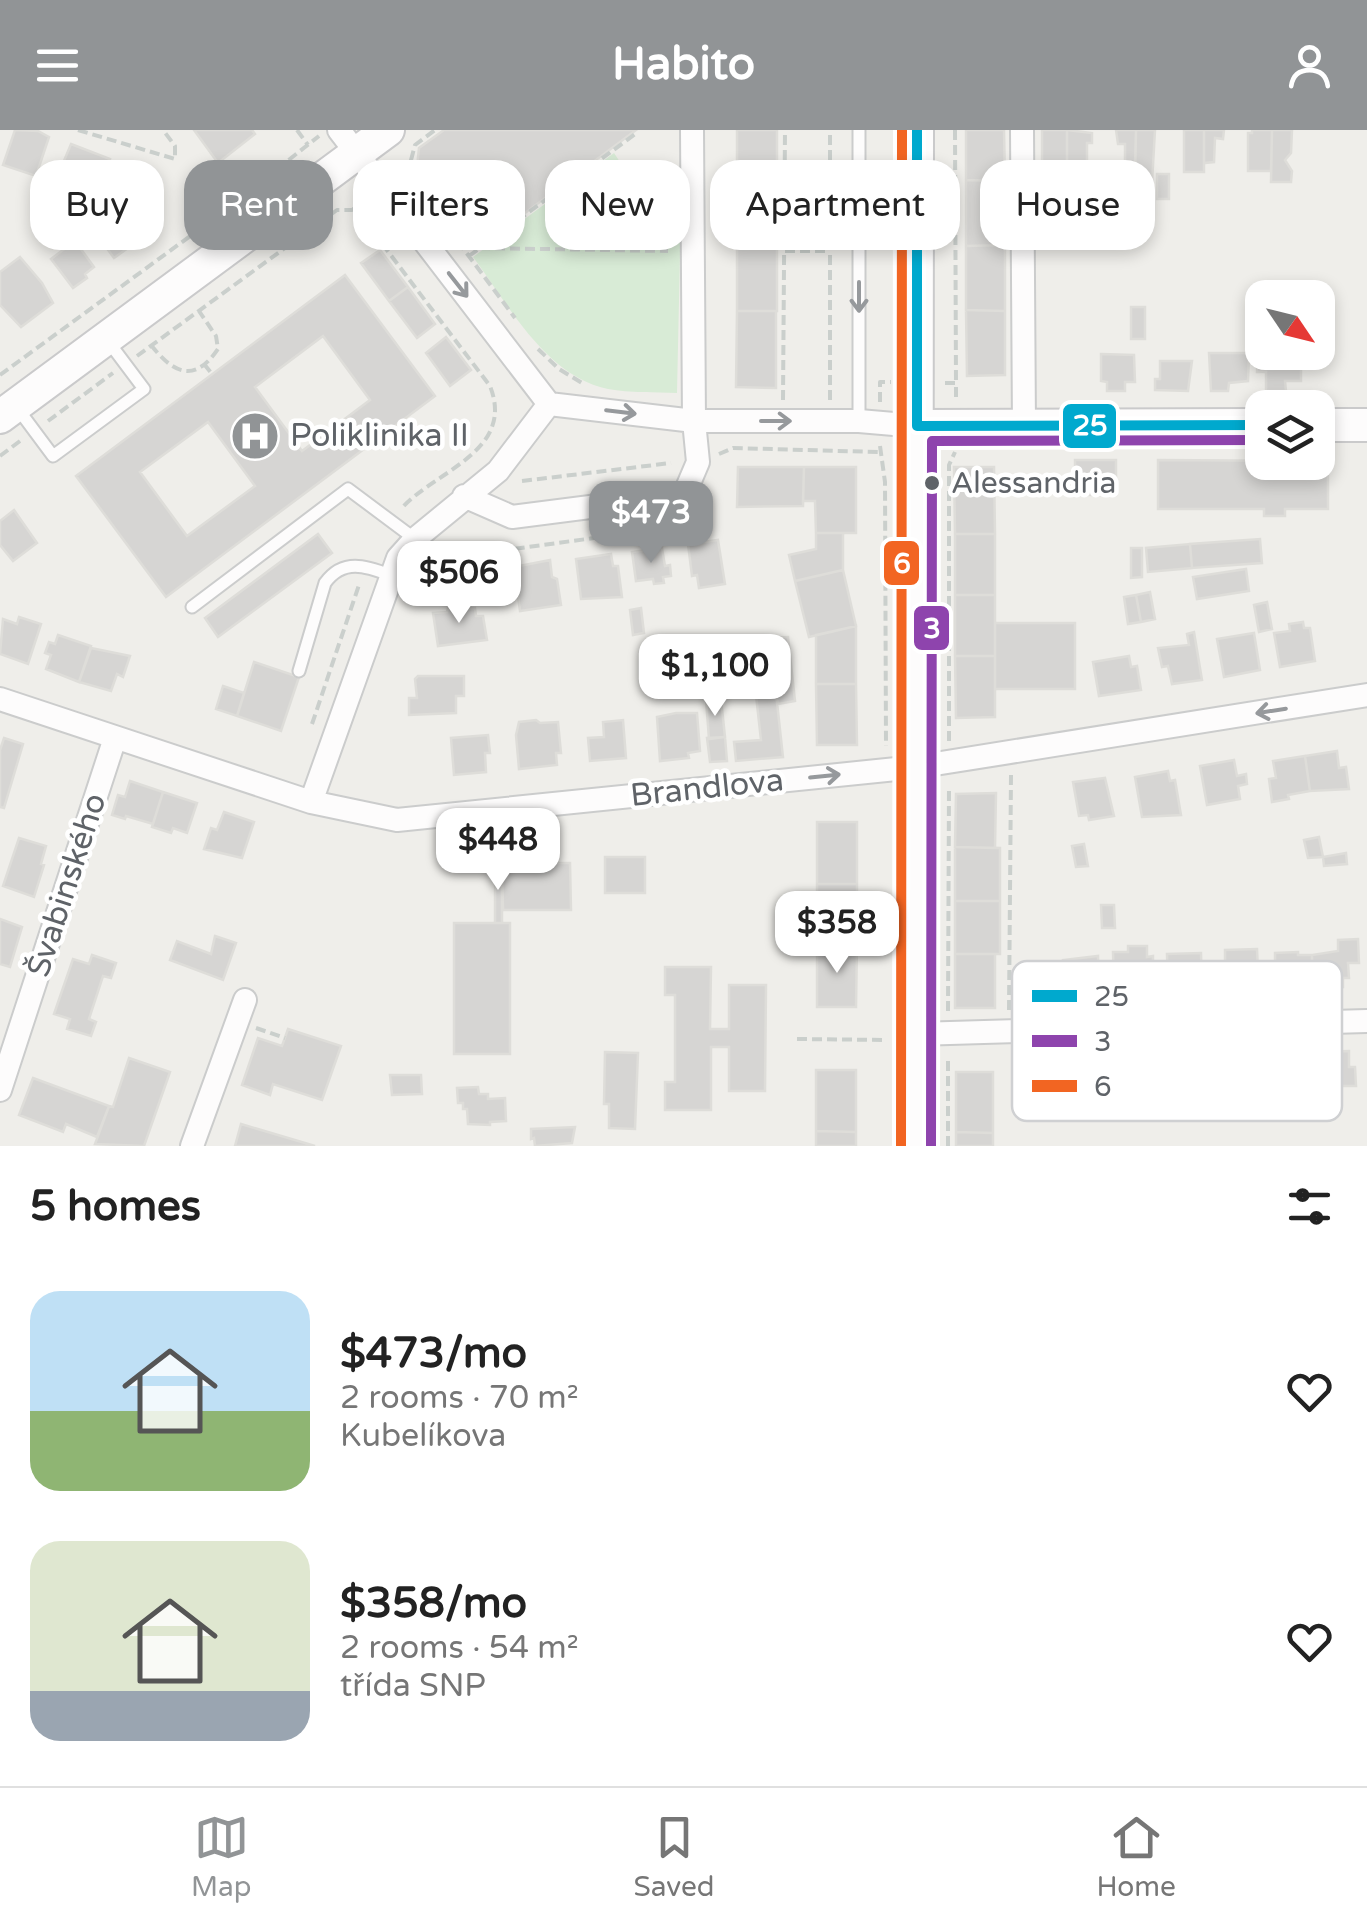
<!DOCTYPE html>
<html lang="en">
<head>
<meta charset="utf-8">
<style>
	:root { --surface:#fff; --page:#f2f2f2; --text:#222; --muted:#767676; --line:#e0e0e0; --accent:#919496 }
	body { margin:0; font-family:"Varela Round",sans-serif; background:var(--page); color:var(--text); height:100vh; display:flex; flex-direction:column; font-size:38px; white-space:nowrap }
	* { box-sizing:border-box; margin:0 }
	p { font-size:32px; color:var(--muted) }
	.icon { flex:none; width:55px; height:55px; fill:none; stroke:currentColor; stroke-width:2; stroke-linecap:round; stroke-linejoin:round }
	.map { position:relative; height:1016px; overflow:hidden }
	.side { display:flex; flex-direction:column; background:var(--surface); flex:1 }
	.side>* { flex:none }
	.top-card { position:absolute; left:30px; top:30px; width:1308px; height:90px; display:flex; gap:20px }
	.needle { width:65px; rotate:125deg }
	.fabs { position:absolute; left:1245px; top:150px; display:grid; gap:20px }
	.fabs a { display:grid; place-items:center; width:90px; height:90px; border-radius:20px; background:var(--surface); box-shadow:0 5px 15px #0003; font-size:50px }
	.price { position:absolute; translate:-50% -85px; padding:0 22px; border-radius:20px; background:#fff; color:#222; font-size:32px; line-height:65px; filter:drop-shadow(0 2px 5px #0008) }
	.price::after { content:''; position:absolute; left:50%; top:60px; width:30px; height:22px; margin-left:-15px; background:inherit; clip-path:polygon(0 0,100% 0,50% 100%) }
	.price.active { background:var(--accent); color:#fff }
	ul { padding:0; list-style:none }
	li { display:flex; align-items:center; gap:30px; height:250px; padding:0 30px }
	li span { display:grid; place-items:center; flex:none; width:280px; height:200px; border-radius:30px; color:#555 }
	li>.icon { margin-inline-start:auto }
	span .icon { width:120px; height:120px; fill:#fffc; stroke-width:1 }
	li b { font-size:42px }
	h2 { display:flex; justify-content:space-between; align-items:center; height:120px; padding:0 30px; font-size:42px }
	.chip { padding:0 35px; border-radius:30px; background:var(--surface); box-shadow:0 5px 15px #0003; font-size:35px; line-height:90px }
	.chip.active { background:var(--accent); color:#fff }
	header { display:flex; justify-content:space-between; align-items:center; height:130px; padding:0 30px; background:var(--accent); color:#fff; font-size:45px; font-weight:700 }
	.dock { display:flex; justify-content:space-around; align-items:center; height:140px; border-top:2px solid var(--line); background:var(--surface); font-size:28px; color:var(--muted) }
	.dock a { display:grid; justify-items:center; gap:5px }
	.dock .active { color:var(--accent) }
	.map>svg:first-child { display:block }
	.green { fill:#d8ebd6 }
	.building { fill:#d6d5d3; stroke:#deddd9; stroke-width:2.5; fill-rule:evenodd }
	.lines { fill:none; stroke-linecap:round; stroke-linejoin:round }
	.lane-casing { stroke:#cbcccc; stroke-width:15 }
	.street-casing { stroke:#cbcccc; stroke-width:26 }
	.secondary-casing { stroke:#cacacb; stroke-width:36 }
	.path { stroke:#cacfcc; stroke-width:4; stroke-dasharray:10 5; stroke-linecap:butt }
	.lane { stroke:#fdfcfc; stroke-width:11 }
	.street { stroke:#fdfcfc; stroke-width:22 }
	.secondary { stroke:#fdfcfc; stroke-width:32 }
	.bus-1-casing { stroke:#fff; stroke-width:18 }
	.bus-2-casing { stroke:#fff; stroke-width:18 }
	.bus-3-casing { stroke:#fff; stroke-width:18 }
	.bus-1 { stroke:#00a9ce; stroke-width:10 }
	.bus-2 { stroke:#8e44ad; stroke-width:10 }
	.bus-3 { stroke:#f26522; stroke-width:10 }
	.oneway { stroke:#96999c }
	.bus-dot { fill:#5f6368; stroke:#fff; stroke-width:4 }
	.labels { text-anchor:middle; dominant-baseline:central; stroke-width:9; stroke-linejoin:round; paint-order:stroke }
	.bus-label { font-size:30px; fill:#5f6368; stroke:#fff; text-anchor:start }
	.poi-label { font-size:32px; fill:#5f6368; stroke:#fff; text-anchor:start }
	.street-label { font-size:32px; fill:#5f6368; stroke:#fff }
	.key { fill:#fff; stroke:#cfd0d2; stroke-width:2.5 }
	.key-label { font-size:28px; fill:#5f6368 }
	.line-badge { stroke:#fff; stroke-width:4 }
	.badge-label { font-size:28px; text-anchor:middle; font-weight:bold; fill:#fff }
</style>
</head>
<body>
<header><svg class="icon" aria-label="menu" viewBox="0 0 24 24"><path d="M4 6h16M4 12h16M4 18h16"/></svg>Habito<svg class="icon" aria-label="person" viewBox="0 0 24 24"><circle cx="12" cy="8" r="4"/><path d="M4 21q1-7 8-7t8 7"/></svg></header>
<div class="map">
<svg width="1367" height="1016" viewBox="0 0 1367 1016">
	<rect width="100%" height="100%" fill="#efeeea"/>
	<path class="green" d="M614,23L626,41L658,42L669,57L673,54L681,78L677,263C655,262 630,263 608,259C545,246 508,174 473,127Z"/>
	<path class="building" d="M15,0L38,1L49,7L36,46L3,35Z
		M194,0H252L255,4L218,33Z
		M444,0H636L477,119L417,37L419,18Z
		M737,0H777V51H737Z
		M966,0H1004L1005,51L966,50Z
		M1042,0H1067V47H1046V33L1042,32Z
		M1067,0L1092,3V13H1087V34H1067Z
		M1116,0H1136L1135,34H1125V14H1118Z
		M1136,0H1155L1152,53H1135Z
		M1184,0H1204V42H1184Z
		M1204,0H1224L1223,9L1215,8L1214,32L1204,33Z
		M1252,0H1272L1271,41H1248V3H1252Z
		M1272,0H1292L1291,23L1285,30L1292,41L1291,52H1271Z
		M71,14L110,29L101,60L85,55L83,61L79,60L77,65L53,57Z
		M1089,42H1101V66H1089Z
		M1101,42H1114L1113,64H1101Z
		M1157,44H1169V69H1157Z
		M1046,47H1067V61H1045Z
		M966,50L1005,51V115L966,116Z
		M737,51H777V116H737Z
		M115,81L135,107L125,114L128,118L114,128L92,98Z
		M75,111L94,137L85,144L87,148L73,158L51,129Z
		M1005,115V181L966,180V116Z
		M737,116H777V181H737Z
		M380,120L408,157L389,171L361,133Z
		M20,127L42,153L53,173L21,197L0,175V142Z
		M345,145L435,266L166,467L76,346ZM323,206L370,270L302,321L255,257ZM208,292L255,356L187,406L140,342Z
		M408,157L435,194L417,208L389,171Z
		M1131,177H1145V209H1131Z
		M966,180L1005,181V245L967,246Z
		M737,181H776V258L736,257Z
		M446,207L471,240L450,256L426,223Z
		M1257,213H1262V222H1301V251H1285L1286,261H1266V242H1257Z
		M1209,223H1249L1248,251L1229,253L1228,261H1211Z
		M1101,224L1134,225L1135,252H1125V261H1107V252L1101,251Z
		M1160,231H1192L1188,261L1155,260V249H1160Z
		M1075,330H1116V365H1075Z
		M1158,330L1328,331V379H1285V386H1264V379H1158Z
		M738,337H804L803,376L737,377Z
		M804,337H856V403H816L815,371H803Z
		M954,337H994L995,404H955Z
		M14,380L37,413L13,431L0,415V391Z
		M816,403H843V440L795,451L789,425L816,419Z
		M318,404L332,423L218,507L205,488Z
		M955,404H995V465H955Z
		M1260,409L1262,433L1192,438L1190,414Z
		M718,410L725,454L699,458L697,445L692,446L688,414Z
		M1190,414L1192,438L1148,442L1146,418Z
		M662,418L665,436L670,435L671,446L663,447L664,453L654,454L653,449L636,451L632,422Z
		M1131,418H1142V447L1131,448Z
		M611,424L613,436H618L622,467L581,469L576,429Z
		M550,430L552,447L557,449L561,475L520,481L514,437Z
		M1246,439L1249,461L1197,469L1193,447Z
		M843,440L856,496L809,507L795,451Z
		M1150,462L1155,489L1141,492L1136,465Z
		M955,465H995V526H955Z
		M1136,465L1141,492L1128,494L1124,467Z
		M1267,472L1272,499L1259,502L1254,475Z
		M457,473L462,479L475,478L476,486H483L487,510L438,516L433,483L447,482L449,474Z
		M641,478L644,503L633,505L630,480Z
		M19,487L41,494L28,534L0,524L3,489L17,494Z
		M1303,492L1304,498H1310L1315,531L1280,537L1274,503L1290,501L1289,494Z
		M995,493H1075V559H995Z
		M856,496V554H816V505Z
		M1194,502L1202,550L1172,554L1168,536L1162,537L1158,518L1189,515L1187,504Z
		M1254,503L1260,540L1224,547L1217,509Z
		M58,505L91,516L79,552L46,539L51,525L45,523L49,512L55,514Z
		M788,507L795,571L778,574L776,563L756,565L750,509Z
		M91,518L130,526L123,547L117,544L111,561L79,552Z
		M955,526H995V587L956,588Z
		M1129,526L1131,537L1137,536L1141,560L1099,566L1093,532Z
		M254,532L299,547L281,601L237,586Z
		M418,546H464V566H456V583L409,585V568H417L415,549Z
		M816,554H856L857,615H817Z
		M223,556L244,563L237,586L216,579Z
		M776,563L783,627L736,631L734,612L761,610L756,565Z
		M721,569L725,607L709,609L706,570Z
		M676,583H697L700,621L688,623L689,628L660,631L657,587Z
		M536,590L540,593L558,592L561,623H556L557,635L519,639L516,605L519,592Z
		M623,590L626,628L590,631L588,608L604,607L603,592Z
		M488,605L490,623H485L486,642L454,645L451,608Z
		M725,607L727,631L710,632L707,608Z
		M4,608L23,614L4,678L0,677V620Z
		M1337,621L1339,638L1346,637L1349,659L1310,661L1305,626Z
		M1305,626L1310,661L1288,665L1289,669L1272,672L1269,649L1276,648L1273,631Z
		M1234,630L1237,646L1246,644L1247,654L1238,656L1240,669L1207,675L1200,636Z
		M1168,641L1170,651L1175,650L1181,685L1142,687L1135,647Z
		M1105,648L1114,686L1089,690L1088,685L1079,686L1073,652Z
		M130,651L163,662L153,694L126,686L125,689L112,685L118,665L125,667Z
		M163,662L197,673L187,703L173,698L171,703L152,697Z
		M996,663L995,718L955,717L956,664Z
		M224,682L254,692L242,728L204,719L211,698L217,700Z
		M817,692H857V754H817Z
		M1319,707L1323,727L1308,728L1304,710Z
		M19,708L46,716L41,734L44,735L34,767L3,756Z
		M1084,714L1088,736L1076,737L1072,716Z
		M955,717L1000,718V771H955Z
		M1346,723L1347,734L1324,736L1323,727Z
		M605,727H645V763H605Z
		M495,733H502V793H495Z
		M502,733H570L571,780H503Z
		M817,754H857V815H817Z
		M955,771H1000V824H955Z
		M1101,775H1114L1115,798H1102Z
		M0,789L22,797L10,837L0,834Z
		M454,793H510V924H454Z
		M215,806L236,813L223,850L170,830L177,811L211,824Z
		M1358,809L1359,833H1348L1349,848H1343V857L1312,860V825L1338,821V810Z
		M817,815H857L856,877H817Z
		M1128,816H1147V827L1153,826V846H1148V865H1129V858H1114L1113,822H1128Z
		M1257,819L1259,862L1226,863V858L1218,859L1217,840L1225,839V820Z
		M1298,822V825H1312V860L1284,861L1280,857L1281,842H1275V823Z
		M1201,823L1202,864L1168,865L1167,824Z
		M955,824H995V878H955Z
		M92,825L116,833L111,848L103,846L89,889L96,892L91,906L67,899L70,889L54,884L73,829L89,834Z
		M1098,826L1099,866L1064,868L1063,830Z
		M665,837H711L710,899H729V855H766L765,961H729V917H711V980H665V952H675V865H665Z
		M288,899L341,916L322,970L273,954L270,965L242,955L258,908L282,916Z
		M1349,921V937H1355L1356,956H1318L1317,922Z
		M605,922L638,923L635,999L609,998V974H604Z
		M129,928L170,942L144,1016L95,1014L109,976L113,977Z
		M816,940H856V1002L816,1001Z
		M956,942H993V1003L956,1002Z
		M390,945H421L422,964L392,965Z
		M33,948L109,976L97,1007L66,994L63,1002L19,985Z
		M478,957L479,964H488V969L505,968L506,991L490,992V995L468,994L467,979H463V973H458L457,958Z
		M241,994L315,1016H235Z
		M575,997L572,1013L535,1016L534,1008L531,1009V999Z
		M816,1001L856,1002V1016H816Z
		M956,1002L993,1003V1016H956Z"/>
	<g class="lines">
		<g class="lane-casing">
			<path id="lane" d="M18,279L53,326L144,259L108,211
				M859,291V0
				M192,477L348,359L415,409
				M299,541L325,453C343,428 366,436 390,445"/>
		</g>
		<g class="street-casing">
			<path id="street" d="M339,0L549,274L694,291H859L917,296
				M1022,0L1024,296
				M464,366L512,387L684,365L698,332L694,291L692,0
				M0,569L311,672L397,690L916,637L1367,565
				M311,672L398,428L415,409L498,341L549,274
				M916,904L1367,891
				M0,960L115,608
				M192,1016L245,870"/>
		</g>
		<g class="secondary-casing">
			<path id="secondary" d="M0,287L388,0
				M1318,295H1367
				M917,296L1262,295
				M916,1016L917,0"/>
		</g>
		<path class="path" d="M78,0L175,29V16L163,0
			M297,0L308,15
			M955,0L956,253
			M404,39L515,188
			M401,41L410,34L415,15L435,0
			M785,42L830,44
			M355,78L490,256C516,322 434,341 401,379
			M480,118L668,121
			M785,121H830
			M469,126L638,2
			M151,215C173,243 194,254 218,219L216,206L199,181
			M538,219L559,239L582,253
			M137,226L337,80H352L366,69
			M204,234L212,244
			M0,245L219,85L319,6
			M945,253H956V267
			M783,270L785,0
			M830,270V0
			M880,272V252H891
			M48,291L113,243
			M880,316L885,352L886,616
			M719,324L733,318L878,322
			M0,326L20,311
			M522,351L671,333
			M416,447L438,431L447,428L697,394V383
			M312,594L360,452
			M949,611V335L955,322
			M1009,880L1011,645
			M948,881L949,656
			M256,898L285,908
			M797,909L887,910
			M948,1016V926"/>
		<use href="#lane" class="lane"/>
		<use href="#street" class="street"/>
		<use href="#secondary" class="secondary"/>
		<g class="bus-1-casing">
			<path id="bus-1" d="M917,0V296
				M917,296L1262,295"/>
		</g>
		<g class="bus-2-casing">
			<path id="bus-2" d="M931,1016L932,311L1262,310"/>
		</g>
		<g class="bus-3-casing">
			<path id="bus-3" d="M901,1016L902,0"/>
		</g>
		<use href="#bus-1" class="bus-1"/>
		<use href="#bus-2" class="bus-2"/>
		<use href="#bus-3" class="bus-3"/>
	</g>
	<defs><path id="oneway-shaft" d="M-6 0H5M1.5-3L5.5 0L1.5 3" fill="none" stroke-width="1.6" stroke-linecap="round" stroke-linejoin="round" transform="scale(2.5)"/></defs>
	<g class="oneway">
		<use href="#oneway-shaft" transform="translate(458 155) rotate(52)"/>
		<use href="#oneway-shaft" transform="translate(859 167) rotate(90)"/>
		<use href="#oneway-shaft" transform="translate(621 282) rotate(7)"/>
		<use href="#oneway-shaft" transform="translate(776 291)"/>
		<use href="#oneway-shaft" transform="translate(1271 581) rotate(171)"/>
		<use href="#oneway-shaft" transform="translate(825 646) rotate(-6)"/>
	</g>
	<defs>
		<g id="hospital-disc" transform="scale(2.5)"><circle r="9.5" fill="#919496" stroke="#fff"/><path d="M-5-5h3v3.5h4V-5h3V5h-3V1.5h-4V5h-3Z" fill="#fff"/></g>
	</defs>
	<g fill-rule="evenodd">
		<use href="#hospital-disc" x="255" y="306"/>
	</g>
	<circle class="bus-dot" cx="932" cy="353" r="9"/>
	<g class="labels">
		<g class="bus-label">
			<text x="951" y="353">Alessandria</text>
		</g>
		<g class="poi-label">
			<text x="290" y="306">Poliklinika II</text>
		</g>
		<g class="street-label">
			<text transform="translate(707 658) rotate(-6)">Brandlova</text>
			<text transform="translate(67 755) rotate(-72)">Švabinského</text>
		</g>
	</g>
	<rect x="1012" y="831" width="330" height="160" rx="15" class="key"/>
	<rect x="1032" y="860" width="45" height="12" fill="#00a9ce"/>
	<rect x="1032" y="905" width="45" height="12" fill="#8e44ad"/>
	<rect x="1032" y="950" width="45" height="12" fill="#f26522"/>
	<g class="key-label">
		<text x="1094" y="876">25</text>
		<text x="1094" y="921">3</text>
		<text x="1094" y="966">6</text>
	</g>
	<g class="line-badge">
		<rect x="1061" y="272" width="57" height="48" rx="10" fill="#00a9ce"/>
		<rect x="882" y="409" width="39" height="48" rx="10" fill="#f26522"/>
		<rect x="912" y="474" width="39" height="48" rx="10" fill="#8e44ad"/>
	</g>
	<g class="badge-label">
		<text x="1090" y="305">25</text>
		<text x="902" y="443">6</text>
		<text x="932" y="508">3</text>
	</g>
</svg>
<div class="fabs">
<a><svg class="needle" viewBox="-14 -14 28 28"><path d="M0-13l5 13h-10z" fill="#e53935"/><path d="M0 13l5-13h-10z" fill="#767676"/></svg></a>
<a><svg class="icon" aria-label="layers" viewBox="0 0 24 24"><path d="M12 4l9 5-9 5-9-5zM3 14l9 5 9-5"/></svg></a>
</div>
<b class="price active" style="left:651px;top:436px">$473</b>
<b class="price" style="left:459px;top:496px">$506</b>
<b class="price" style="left:715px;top:589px">$1,100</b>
<b class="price" style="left:498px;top:763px">$448</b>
<b class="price" style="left:837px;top:846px">$358</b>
<div class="top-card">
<a class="chip">Buy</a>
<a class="chip active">Rent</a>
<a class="chip">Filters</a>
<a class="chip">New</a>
<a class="chip">Apartment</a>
<a class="chip">House</a>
</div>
</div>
<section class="side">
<h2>5 homes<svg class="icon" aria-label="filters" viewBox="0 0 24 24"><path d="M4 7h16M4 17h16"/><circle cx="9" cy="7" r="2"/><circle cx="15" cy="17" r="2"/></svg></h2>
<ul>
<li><span style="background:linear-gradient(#bfe0f5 60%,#8fb573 0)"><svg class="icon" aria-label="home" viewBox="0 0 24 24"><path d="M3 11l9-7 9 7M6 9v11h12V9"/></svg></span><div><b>$473/mo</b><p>2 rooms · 70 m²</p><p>Kubelíkova</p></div><svg class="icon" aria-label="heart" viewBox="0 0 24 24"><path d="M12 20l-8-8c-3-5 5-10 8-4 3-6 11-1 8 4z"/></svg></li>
<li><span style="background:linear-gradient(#dfe7d0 75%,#9aa5b1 0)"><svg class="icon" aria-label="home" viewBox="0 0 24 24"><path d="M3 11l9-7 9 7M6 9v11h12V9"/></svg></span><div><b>$358/mo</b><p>2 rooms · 54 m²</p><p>třída SNP</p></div><svg class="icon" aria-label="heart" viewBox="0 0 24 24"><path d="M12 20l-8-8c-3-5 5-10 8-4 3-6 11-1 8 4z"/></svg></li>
</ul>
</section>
<nav class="dock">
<a class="active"><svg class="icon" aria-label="map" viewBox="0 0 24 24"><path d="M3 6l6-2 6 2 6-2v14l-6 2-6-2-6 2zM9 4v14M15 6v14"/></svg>Map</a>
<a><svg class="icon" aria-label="saved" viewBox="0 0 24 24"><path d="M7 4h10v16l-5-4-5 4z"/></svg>Saved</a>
<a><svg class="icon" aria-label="home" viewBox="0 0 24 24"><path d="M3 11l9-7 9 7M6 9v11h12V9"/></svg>Home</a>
</nav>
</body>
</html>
